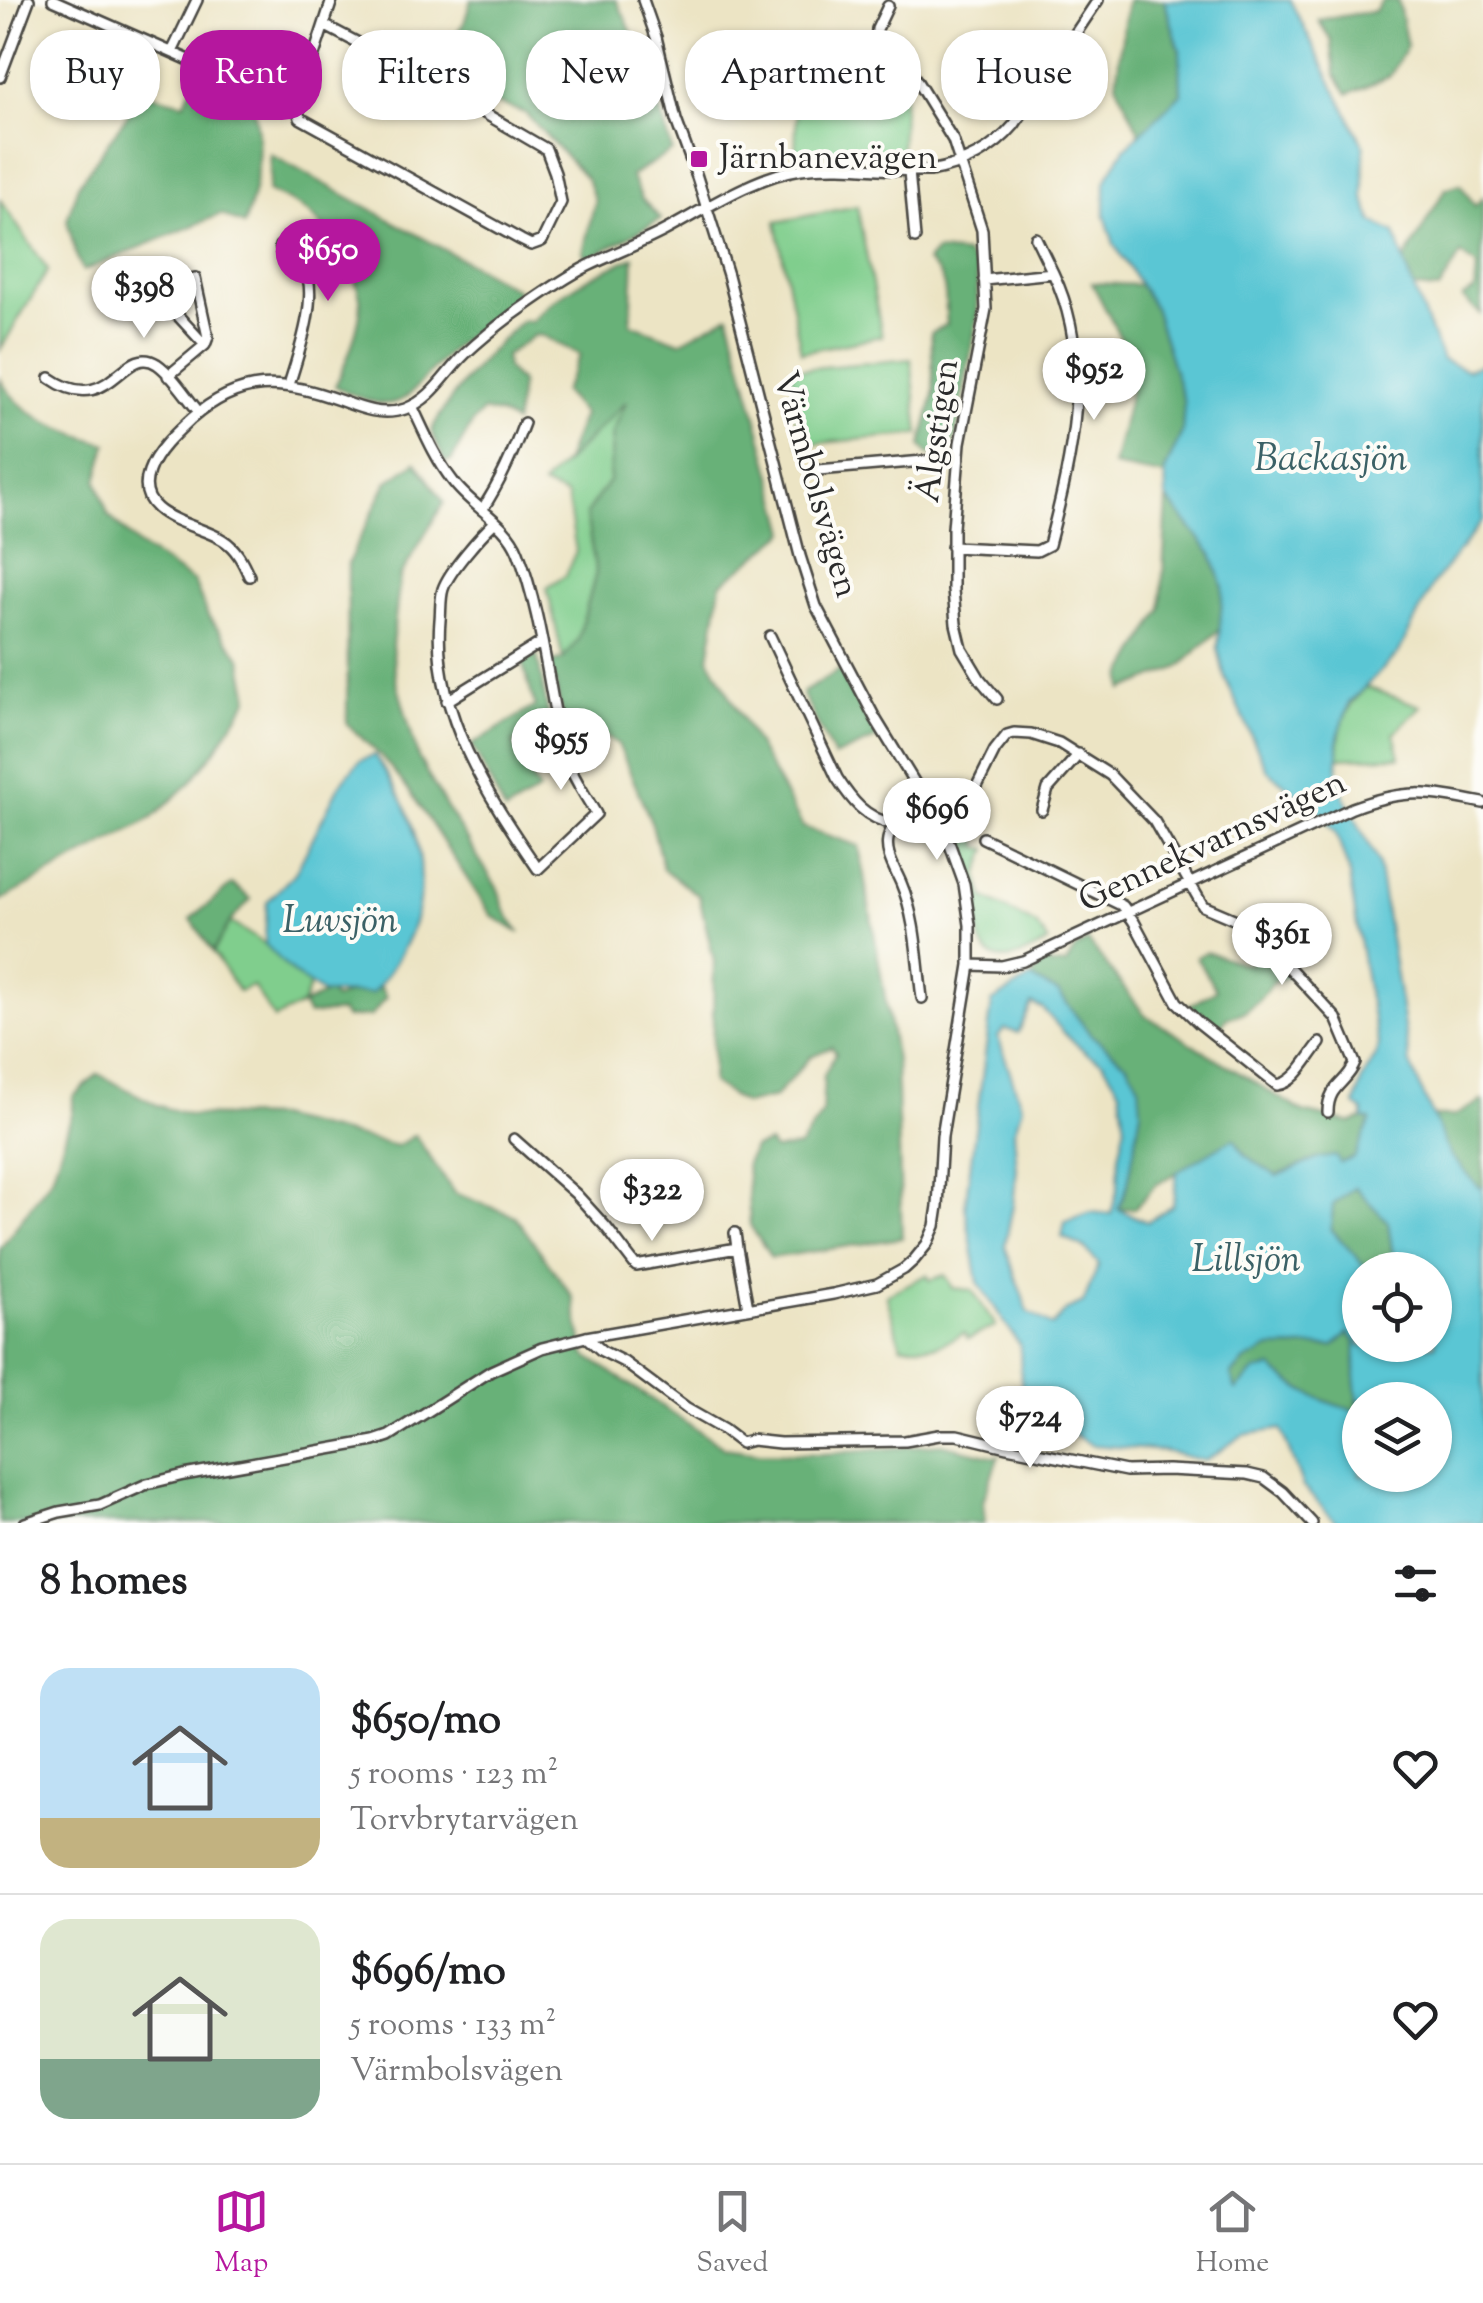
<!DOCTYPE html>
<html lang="en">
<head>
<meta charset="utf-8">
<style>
	:root { --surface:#fff; --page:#f6f6f6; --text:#202124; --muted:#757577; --line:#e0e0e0; --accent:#b5179e }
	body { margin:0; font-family:"Sorts Mill Goudy",serif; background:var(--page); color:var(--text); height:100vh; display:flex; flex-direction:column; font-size:38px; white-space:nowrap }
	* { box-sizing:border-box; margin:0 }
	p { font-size:32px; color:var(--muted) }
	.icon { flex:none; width:55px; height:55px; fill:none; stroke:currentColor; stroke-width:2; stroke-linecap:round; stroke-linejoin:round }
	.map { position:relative; height:1523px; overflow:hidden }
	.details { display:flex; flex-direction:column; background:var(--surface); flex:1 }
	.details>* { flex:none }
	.guide { position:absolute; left:30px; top:30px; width:1425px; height:90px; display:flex; gap:20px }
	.buttons { position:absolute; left:1342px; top:1252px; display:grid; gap:20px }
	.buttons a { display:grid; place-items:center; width:110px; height:110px; border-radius:50%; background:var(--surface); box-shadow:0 2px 8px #0004; font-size:50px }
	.price { position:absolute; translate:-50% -85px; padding:0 22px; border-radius:35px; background:#fff; color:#222; font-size:32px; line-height:65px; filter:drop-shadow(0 2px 5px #0008) }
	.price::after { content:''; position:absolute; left:50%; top:60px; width:30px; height:22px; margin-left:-15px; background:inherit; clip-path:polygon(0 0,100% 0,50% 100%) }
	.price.active { background:var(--accent); color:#fff }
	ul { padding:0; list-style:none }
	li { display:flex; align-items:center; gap:30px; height:250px; padding:0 40px }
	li+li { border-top:2px solid var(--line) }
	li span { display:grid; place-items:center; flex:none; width:280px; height:200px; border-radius:30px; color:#555 }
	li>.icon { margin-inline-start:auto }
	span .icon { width:120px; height:120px; fill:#fffc; stroke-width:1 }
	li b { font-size:42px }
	h2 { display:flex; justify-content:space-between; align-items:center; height:120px; padding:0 40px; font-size:42px }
	.tag { padding:0 35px; border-radius:40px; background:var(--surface); box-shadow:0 2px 8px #0004; font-size:35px; line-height:90px }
	.tag.active { background:var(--accent); color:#fff }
	.tabs { display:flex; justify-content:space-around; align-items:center; height:140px; border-top:2px solid var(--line); background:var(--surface); font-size:28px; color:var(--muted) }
	.tabs a { display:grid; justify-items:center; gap:5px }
	.tabs .active { color:var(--accent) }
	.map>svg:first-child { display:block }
	.green { fill:#80ce8d; stroke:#567c5c; stroke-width:2.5 }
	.forest { fill:#68b178; stroke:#4a6e52; stroke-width:2.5 }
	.water { fill:#5ac6d4; stroke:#427880; stroke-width:2.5; fill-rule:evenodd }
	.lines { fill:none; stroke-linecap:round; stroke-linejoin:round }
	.minor-casing { stroke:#484742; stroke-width:14 }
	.minor { stroke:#fff; stroke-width:9 }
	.poi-dot { fill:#b5179e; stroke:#fdfcf7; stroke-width:4 }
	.labels { text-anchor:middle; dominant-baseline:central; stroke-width:8; stroke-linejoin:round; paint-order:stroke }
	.poi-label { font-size:35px; fill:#2b2b2b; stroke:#fdfcf7; text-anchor:start }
	.street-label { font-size:35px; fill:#2b2b2b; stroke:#fdfcf7 }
	.water-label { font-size:38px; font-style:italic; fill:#3b6166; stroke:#fdfcf7 }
</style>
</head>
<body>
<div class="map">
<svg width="1483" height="1523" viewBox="0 0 1483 1523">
	<rect width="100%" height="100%" fill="#fdfcf7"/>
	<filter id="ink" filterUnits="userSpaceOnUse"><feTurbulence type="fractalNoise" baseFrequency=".01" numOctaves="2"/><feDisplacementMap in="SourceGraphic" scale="20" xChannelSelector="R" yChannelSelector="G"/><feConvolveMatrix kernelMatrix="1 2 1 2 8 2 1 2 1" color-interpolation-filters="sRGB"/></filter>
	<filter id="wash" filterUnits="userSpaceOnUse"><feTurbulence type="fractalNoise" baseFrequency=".0048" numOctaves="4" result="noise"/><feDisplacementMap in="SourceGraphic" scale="40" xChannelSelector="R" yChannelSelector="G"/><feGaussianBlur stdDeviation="2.25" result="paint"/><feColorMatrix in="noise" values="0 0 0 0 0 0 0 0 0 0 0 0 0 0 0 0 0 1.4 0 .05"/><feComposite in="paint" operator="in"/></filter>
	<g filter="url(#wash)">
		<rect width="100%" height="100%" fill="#ece4c4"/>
		<path class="green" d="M798,77L904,82L901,156L795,151Z
			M0,200L48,270L0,350Z
			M857,206L882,336L801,352L776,222Z
			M911,359L919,434L799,445L791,370Z
			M628,399L613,432L609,481L586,514L596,572L578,640L563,659L547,588L565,576L576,551L567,496L542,485Z
			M1366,687L1421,706L1394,733L1400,757L1338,758C1338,728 1344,709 1366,687Z
			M943,812L977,836L979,847L988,849L978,876L984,897L1036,925L1049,942C1033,950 1007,967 989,954C974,942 980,918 977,901C971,870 957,840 943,812Z
			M230,922L265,944L293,973L310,985L302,1005L274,1019L253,986L238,991L213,952Z
			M927,1275L930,1280L945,1275L953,1288L972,1290L996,1326L968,1339L964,1333L937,1346H901L886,1295Z"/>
		<path class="forest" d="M471,0H616C642,48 657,99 672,151L631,176L642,199L661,219L588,259L583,252L595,201L587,179L525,113L491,101L432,67L464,23Z
			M1127,0H1164L1180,51L1181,94L1138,136L1139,132L1116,83Z
			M1383,0H1398L1407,46L1390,76L1348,94L1335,74L1331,40L1318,20L1375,11Z
			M199,73L229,82L249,93C265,135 259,183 244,225L221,214L83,271L76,255L67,220L78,185L141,96L145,93L184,103Z
			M270,154L516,289L518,293L514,303C491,320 465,335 445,356C401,402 403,420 335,386C345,367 364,318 360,298C355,270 326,223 302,208C292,202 279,197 268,191L270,178Z
			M1460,184L1475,206L1483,197L1481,314L1462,298L1475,290L1477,266L1461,254L1439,290L1413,288L1404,261L1445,189Z
			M936,251L966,254L977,268L978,314L955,439L948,450L929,455L921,446L934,394L931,333L947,324C945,310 948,285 938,273C935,269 930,266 927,261Z
			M634,257L631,324L680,342L729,315L787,532L721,584L709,658L803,827L859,846L896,1061L902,1238L771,1258L750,1225L746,1163L754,1148L769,1143L774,1150L799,1147L822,1114L824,1075L836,1053L832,1047L811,1056L775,1097L744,1104L712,1083L714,961L699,896L663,869L652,824L618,744L588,725L565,731L551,663L563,659L578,640L596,573L586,514L609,481L613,432L626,402L564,464L583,414L563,392L580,355L543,336L535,335L505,356L507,369L521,383L515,423L499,414L483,411L473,422L451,461L445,462L431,431C452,391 484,356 517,325L524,320L531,322C558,291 597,273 634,257Z
			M1092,283L1140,285L1154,307L1184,402L1182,432L1165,470V476L1113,466L1133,379L1126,349Z
			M0,379C23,419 65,431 107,444L97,481L108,515L138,545L194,582L208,616L241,658L249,698L215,751L189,784L152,818L0,901Z
			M416,462L444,502L400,577L392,645L396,679L418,757L448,810L498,889L505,910L520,933L491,915L411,793L383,758L347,724L348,563L387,482Z
			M1167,499L1212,554L1223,587L1220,629L1180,667L1123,690V676L1161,610Z
			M537,655L550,723L513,743L539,791L505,812L472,745L535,706L522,662Z
			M841,669L878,738L834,757L802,693Z
			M232,884L251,899L230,922L213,952L191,919Z
			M1088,941L1145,1015L1303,1112L1351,1123L1363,1119H1372L1355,1158L1340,1163L1319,1158L1276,1176L1245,1155L1234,1139L1156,1185L1135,1208L1118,1209L1128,1184L1141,1110L1127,1064L1090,1034L1059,993L1031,978L1046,959L1050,965L1066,964L1075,949Z
			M1264,944L1290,976L1273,982L1259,1000L1245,1012L1227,1018L1217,1031L1189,1006L1216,990L1196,957L1206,952L1249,965Z
			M361,986L380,987L386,997L371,1016L346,1018L341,1012L308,1015L302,1005L329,992L334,999L348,994Z
			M98,1074L159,1106L190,1115L276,1117L397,1146L415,1135L454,1193L515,1216L573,1297L585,1355L725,1448L759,1453L823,1454L941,1444L996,1457L999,1455L983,1501L985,1523H0V1249L52,1177L73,1111V1097Z
			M1483,1100V1187H1479L1450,1155L1432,1116H1454Z
			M1354,1186L1388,1222L1395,1270H1368L1331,1229L1333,1205Z
			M1348,1333L1356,1342L1355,1376L1359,1412C1328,1404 1296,1390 1272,1368L1236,1391L1231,1375L1245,1361L1270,1348L1334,1346Z"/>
		<path class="water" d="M1164,0H1290L1364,146V198L1373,222L1395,233L1409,277L1442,360L1467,370L1483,364V520L1434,583L1398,654L1349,703L1338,737V783L1378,863L1410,1064L1450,1155L1479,1187H1483V1523H1337L1303,1487L1281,1429L1243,1435L1205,1461L1163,1451L1093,1445L1022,1409L1020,1346L978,1282L965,1206L992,1002L1031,978L1059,993L1090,1034L1127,1064L1139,1085L1141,1110L1128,1184L1118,1209L1147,1222L1173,1205L1177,1172L1234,1138L1245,1155L1277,1176L1319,1158L1336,1156L1340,1163L1354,1158L1371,1120L1363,1119V1111L1355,1105L1362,1079L1376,1056L1378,1043L1367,988L1348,869L1336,833L1318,811L1267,770L1225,678L1218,649L1223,587L1212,554L1166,497L1165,471L1182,432L1184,402L1154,307L1114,244L1105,216V182L1125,148L1181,94L1180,50ZM1032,1004L1042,1008L1067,1036L1088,1054L1103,1062L1120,1090L1125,1127L1119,1156L1118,1187L1111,1214L1090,1212L1065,1222L1062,1237L1083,1247L1099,1264L1083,1303L1067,1310L1052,1326L1028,1312L1005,1246L1013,1205L1017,1169L1014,1132L1022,1107L998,1037L1005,1029L1018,1033ZM1355,1187L1388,1222L1395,1270H1435V1345H1360V1270H1368L1331,1229L1333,1205ZM1348,1333L1356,1342L1355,1376L1359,1411C1329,1406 1295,1389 1272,1368L1255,1371L1236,1390L1231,1375L1245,1361L1270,1348L1334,1346ZM1360,1400H1435V1475H1360Z
			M375,755C388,777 405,800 412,825C433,890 416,941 373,993L323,994L293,973L265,944L267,902L295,873L340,784L360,760Z"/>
	</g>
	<g filter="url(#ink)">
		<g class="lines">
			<g class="minor-casing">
				<path id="minor" d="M53,0L205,67
					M888,6L877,29L876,43L886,55L913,75L953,140L982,230L986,309L960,443L953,528V590L956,624L962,649L980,679L997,699
					M324,25L417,74L546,149L555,173L561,202L542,241L531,245L521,240L300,118L297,107L332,0
					M172,52L197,0
					M0,77L29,0
					M909,171L915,238
					M1036,238L1053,273
					M280,246C288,252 298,258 304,267C320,295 298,355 289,385
					M168,376L205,345L208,337L195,278L157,288L156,292L205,345
					M50,378C110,420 123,342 157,364C173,375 186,397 199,412
					M412,406C424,431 435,458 452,480C471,507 506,521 518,552C536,599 544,652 553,701C557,721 560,741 567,760C574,780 586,796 596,814L538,869C488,796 432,712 440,620C441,611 440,598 443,589C449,571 481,535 495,522
					M818,470L959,458
					M482,510C501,481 512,455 524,423
					M952,547L1037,551L1049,545C1072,457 1095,360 1053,273L984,280
					M249,576C243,562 236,548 223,540C197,523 132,518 149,471C156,451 176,433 191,419C240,376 282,379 339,400C360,408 382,417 405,409C433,399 445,373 465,354C480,340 496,327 512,315C536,298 562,279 588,266C613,254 639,244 664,231C705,209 755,176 801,169C843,163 888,172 930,171C963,165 992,151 1014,125L1098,0
					M770,636L837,778C852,801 865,818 893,824
					M447,701L542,642
					M973,794L995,750L1007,735L1014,733L1031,734L1059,743L1110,775L1154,821L1203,906L1243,923L1254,930L1336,1018L1355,1063C1347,1084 1328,1085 1328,1112
					M1042,810L1048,789L1079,754
					M983,838L1123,906L1134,922L1177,1002L1199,1023L1277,1085C1296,1083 1308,1057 1320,1043
					M970,965L1002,966L1023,961L1352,808C1405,788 1429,792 1483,803
					M922,998C917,960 916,918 901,883C895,869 885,854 888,839C892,819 909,811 923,799
					M514,1139L576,1194L606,1227L636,1266L737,1248L748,1308
					M735,1233L737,1248
					M586,1337L602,1351L624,1362L687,1409L724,1430L741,1443L752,1440L780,1443L905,1441L939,1435H957L1007,1447L1126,1471L1168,1470L1247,1474L1264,1478L1283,1492L1312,1523
					M25,1523L59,1512L100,1505L147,1484L184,1475L374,1441L389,1436L491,1371L542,1348L586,1337L833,1294L877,1284L904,1269L914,1260L927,1244L935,1226L938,1206L942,1136L970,965V925L964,884L946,834L875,718L816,606L800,556L728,275L697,177L676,120L656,37L643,0"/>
			</g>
			<use href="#minor" class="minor"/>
		</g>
	</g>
	<rect class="poi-dot" x="689" y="149" width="20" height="20" rx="5"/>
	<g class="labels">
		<g class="poi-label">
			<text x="719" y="159">Järnbanevägen</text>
		</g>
		<g class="street-label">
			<text transform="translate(939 431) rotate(-82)">Älgstigen</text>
			<text transform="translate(814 485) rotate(74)">Värmbolsvägen</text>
			<text transform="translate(1213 843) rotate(-25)">Gennekvarnsvägen</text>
		</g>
		<g class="water-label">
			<text x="1331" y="461">Backasjön</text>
			<text x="340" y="923">Luvsjön</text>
			<text x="1246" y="1262">Lillsjön</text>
		</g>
	</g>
</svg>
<div class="buttons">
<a><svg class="icon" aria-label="locate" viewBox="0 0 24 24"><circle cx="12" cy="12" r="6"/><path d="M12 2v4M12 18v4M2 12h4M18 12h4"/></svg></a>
<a><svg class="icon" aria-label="layers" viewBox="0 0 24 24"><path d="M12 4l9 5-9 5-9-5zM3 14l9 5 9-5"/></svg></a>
</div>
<b class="price active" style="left:328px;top:304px">$650</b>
<b class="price" style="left:144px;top:341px">$398</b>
<b class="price" style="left:1094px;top:423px">$952</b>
<b class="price" style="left:561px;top:793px">$955</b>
<b class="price" style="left:937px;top:863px">$696</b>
<b class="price" style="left:1282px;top:988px">$361</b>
<b class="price" style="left:652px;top:1244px">$322</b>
<b class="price" style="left:1030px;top:1471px">$724</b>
<div class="guide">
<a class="tag">Buy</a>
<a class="tag active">Rent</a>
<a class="tag">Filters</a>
<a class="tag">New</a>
<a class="tag">Apartment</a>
<a class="tag">House</a>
</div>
</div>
<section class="details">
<h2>8 homes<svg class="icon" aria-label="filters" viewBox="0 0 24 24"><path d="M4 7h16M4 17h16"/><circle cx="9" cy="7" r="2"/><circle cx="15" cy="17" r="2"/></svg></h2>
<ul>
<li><span style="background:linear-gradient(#bfe0f5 75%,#c2b280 0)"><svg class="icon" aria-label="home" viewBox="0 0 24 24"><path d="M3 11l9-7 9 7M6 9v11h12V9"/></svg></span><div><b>$650/mo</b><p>5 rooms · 123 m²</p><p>Torvbrytarvägen</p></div><svg class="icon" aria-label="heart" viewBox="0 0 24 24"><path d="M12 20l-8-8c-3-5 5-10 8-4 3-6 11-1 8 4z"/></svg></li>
<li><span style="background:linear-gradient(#dfe7d0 70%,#7fa58c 0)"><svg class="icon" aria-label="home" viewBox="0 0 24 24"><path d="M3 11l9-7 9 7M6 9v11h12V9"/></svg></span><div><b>$696/mo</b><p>5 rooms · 133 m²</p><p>Värmbolsvägen</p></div><svg class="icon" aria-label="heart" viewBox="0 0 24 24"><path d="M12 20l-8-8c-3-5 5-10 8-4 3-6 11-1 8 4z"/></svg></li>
</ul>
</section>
<nav class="tabs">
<a class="active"><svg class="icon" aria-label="map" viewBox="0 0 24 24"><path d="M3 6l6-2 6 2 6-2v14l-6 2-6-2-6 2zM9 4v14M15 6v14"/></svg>Map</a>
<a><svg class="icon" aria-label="saved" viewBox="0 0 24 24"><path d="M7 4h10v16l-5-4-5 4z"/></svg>Saved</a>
<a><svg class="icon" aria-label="home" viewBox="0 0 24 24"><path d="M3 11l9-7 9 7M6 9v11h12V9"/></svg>Home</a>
</nav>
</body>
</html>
